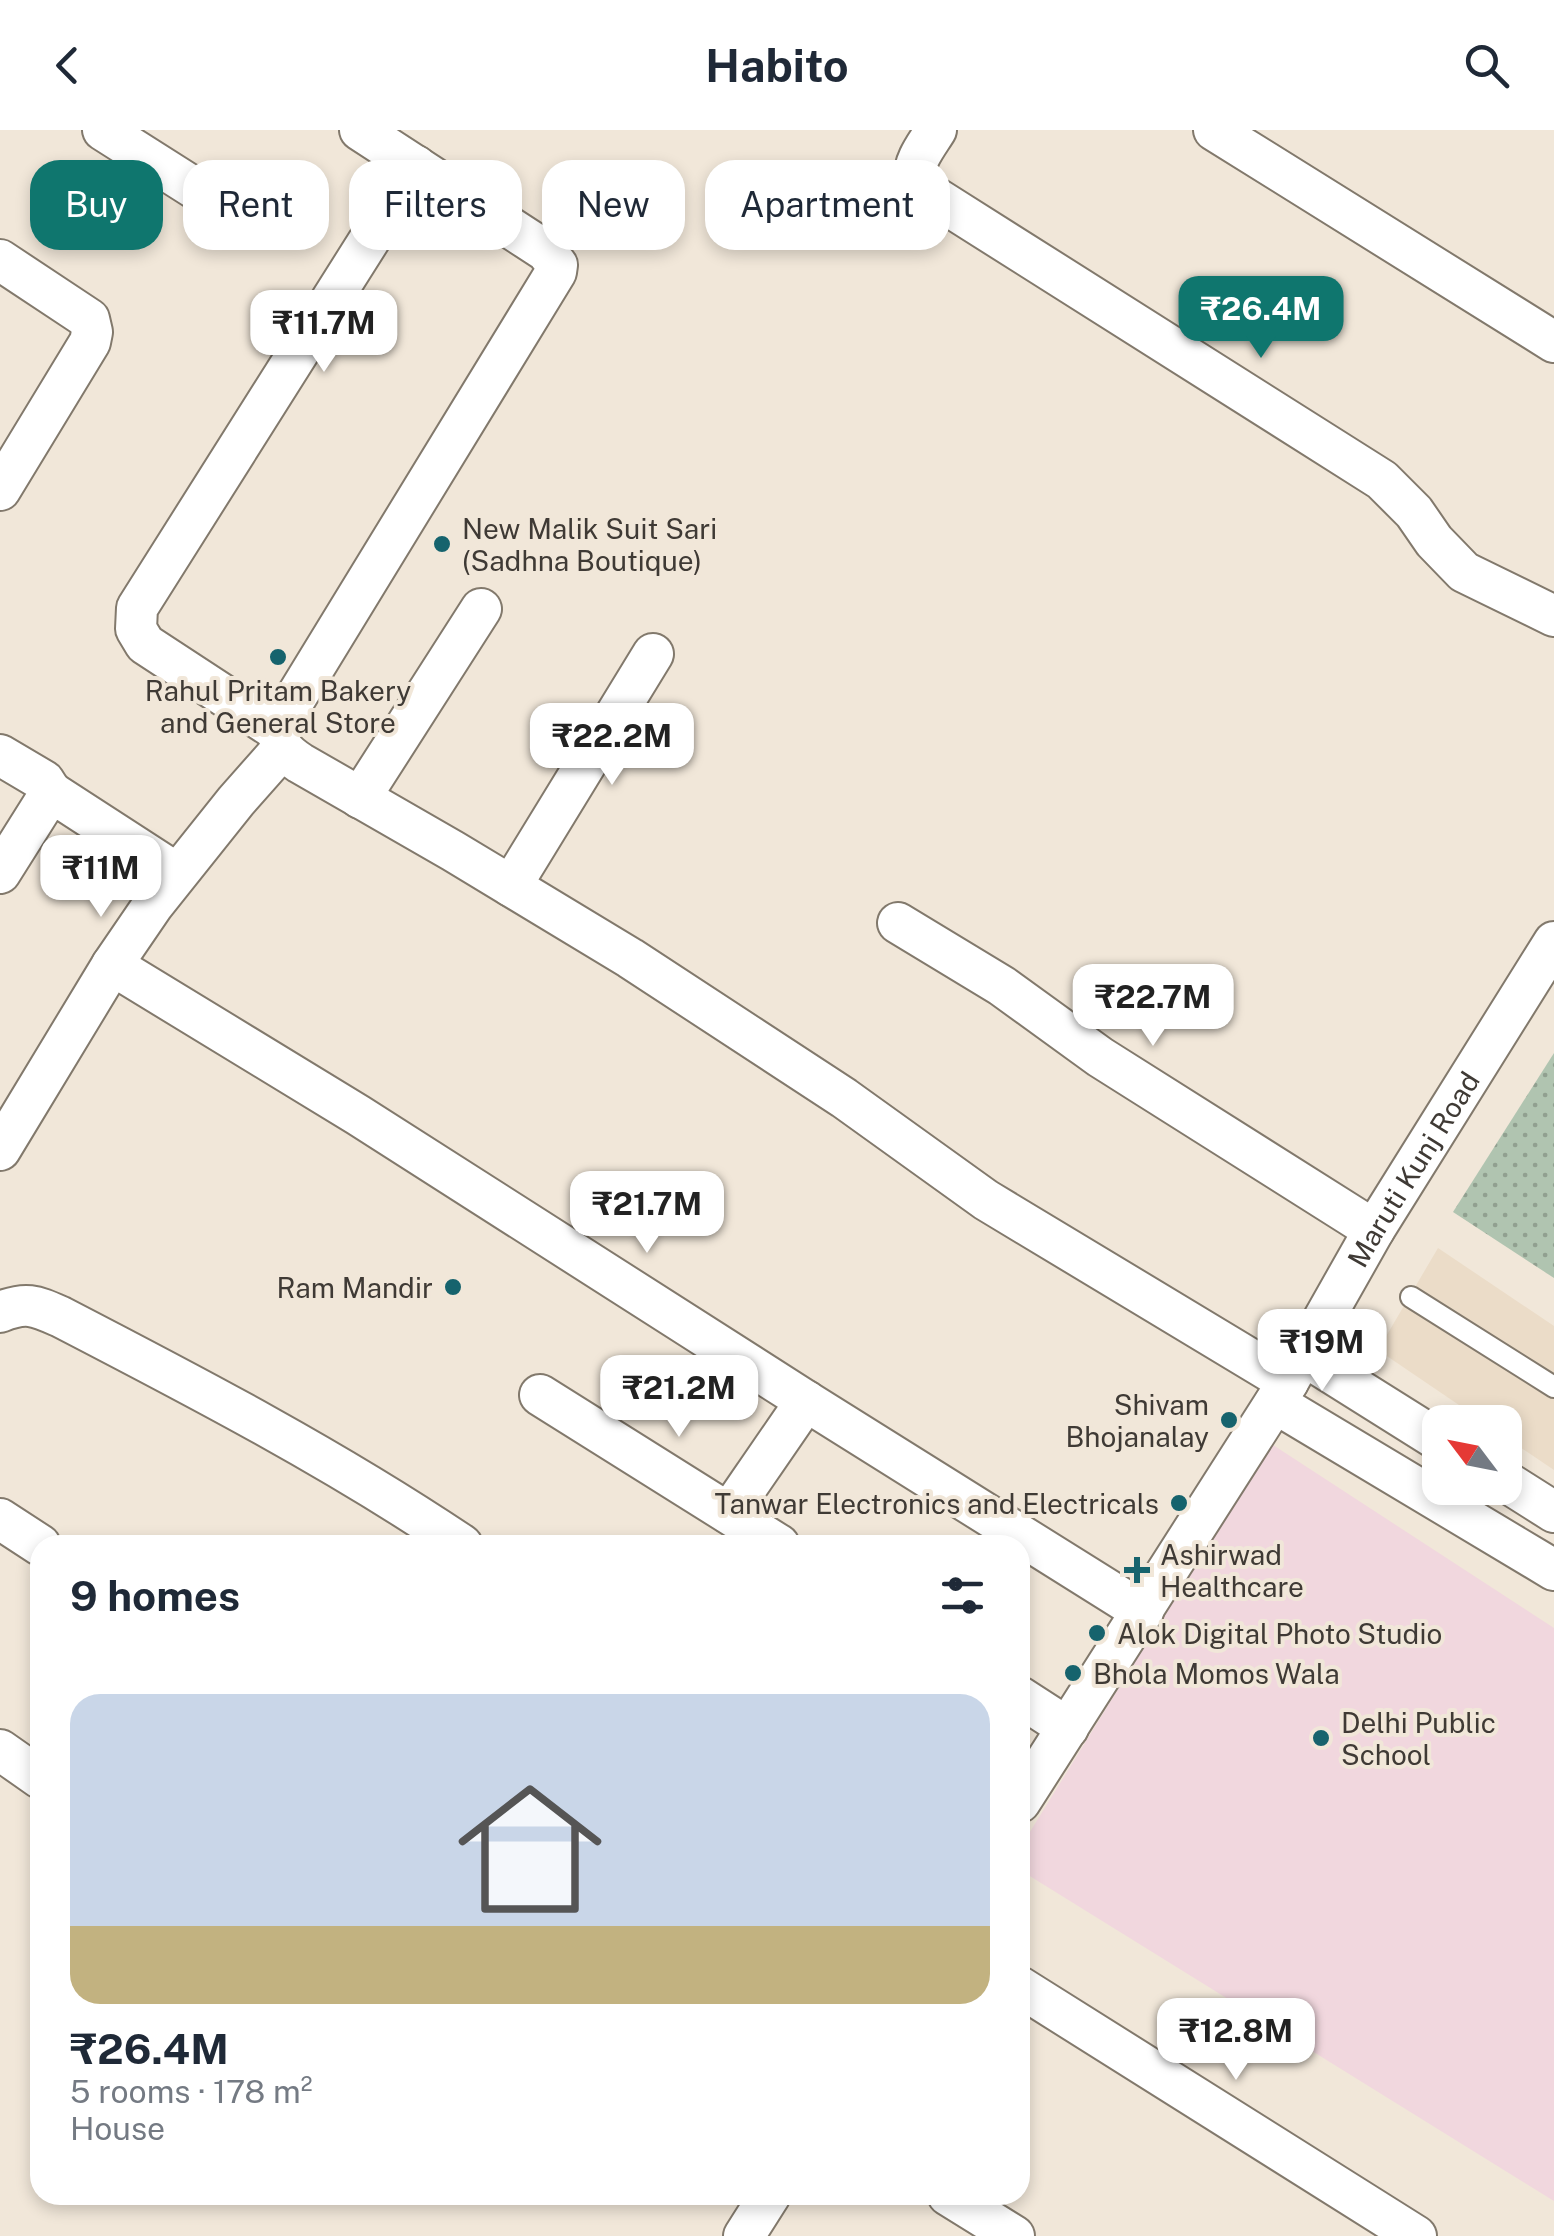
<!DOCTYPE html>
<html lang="en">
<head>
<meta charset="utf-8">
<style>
	:root { --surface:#fff; --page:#f6f6f7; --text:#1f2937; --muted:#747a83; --line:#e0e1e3; --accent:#0f766e }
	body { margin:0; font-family:"Public Sans",sans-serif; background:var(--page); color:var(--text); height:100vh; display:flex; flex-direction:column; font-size:38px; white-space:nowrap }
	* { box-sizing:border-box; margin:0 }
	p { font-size:32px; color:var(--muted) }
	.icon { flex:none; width:55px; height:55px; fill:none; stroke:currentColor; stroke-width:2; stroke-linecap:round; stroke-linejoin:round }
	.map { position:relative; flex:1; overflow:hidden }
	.side { position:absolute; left:30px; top:1405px; width:1000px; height:670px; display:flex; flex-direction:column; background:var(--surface); border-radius:30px; box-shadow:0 5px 15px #0003 }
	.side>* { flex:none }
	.top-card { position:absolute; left:30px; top:30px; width:1000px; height:90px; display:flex; gap:20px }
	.needle { width:65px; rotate:302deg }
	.controls { position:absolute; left:1422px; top:1275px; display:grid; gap:20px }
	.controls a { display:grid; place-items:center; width:100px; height:100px; border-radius:20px; background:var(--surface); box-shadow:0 5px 15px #0003; font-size:50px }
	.price { position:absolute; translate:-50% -85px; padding:0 22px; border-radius:20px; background:#fff; color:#222; font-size:32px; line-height:65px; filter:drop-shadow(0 2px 5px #0008) }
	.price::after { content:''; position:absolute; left:50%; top:60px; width:30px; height:22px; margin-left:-15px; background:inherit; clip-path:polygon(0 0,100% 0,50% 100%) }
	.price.current { background:var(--accent); color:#fff }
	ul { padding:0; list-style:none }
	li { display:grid; align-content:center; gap:20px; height:530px; padding:0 40px }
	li+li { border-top:2px solid var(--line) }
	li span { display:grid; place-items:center; height:310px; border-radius:30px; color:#555 }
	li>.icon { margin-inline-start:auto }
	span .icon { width:180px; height:180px; fill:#fffc; stroke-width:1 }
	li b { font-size:42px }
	h2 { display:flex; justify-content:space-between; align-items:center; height:120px; padding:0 40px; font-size:42px }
	.chip { padding:0 35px; border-radius:30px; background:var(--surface); box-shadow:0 5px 15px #0003; font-size:35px; line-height:90px }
	.chip.current { background:var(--accent); color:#fff }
	header { display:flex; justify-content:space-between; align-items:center; height:130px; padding:0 40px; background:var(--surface); font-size:45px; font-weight:700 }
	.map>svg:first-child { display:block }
	.built { fill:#ebdcc8 }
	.education { fill:#f1d7de }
	.park { fill:url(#park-dots) }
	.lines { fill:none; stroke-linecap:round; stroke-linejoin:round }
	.lane-casing { stroke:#82796c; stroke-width:24 }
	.street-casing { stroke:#82796c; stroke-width:44 }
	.lane { stroke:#fff; stroke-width:20 }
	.street { stroke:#fff; stroke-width:40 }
	.poi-dot { fill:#16636d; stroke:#f1e7d9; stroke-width:4 }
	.labels { text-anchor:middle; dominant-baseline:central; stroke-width:8; stroke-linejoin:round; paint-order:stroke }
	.poi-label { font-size:28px; fill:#3f3a35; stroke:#f1e7d9; text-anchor:start }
	.street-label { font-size:28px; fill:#3f3a35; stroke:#f1e7d9 }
</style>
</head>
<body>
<header><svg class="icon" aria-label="back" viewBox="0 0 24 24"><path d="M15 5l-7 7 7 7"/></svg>Habito<svg class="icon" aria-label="search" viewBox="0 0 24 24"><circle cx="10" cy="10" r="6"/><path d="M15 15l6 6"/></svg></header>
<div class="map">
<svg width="1554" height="2106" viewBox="0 0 1554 2106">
	<defs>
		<pattern id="park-dots" width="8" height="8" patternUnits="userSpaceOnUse" patternTransform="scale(2.5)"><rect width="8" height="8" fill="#b0c4b0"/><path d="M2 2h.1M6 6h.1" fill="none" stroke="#91a090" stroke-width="1.8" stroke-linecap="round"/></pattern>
	</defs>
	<rect width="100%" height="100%" fill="#f1e7d9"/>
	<path class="built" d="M1438,1118L1554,1196V1340L1505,1307V1292H1484L1378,1220Z"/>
	<path class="education" d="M1270,1313L1554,1498V2071L1020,1740V1718Z"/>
	<path class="park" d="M1554,923V1148L1453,1082Z"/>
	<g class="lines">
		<g class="lane-casing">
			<path id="lane" d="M1411,1167L1554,1257"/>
		</g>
		<g class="street-casing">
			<g id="street">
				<path d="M103,0L229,80"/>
				<path d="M360,0L546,121L557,135L556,142L282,590C274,612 282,621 300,633L453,721L630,828L844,968L986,1070L1288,1252"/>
				<path d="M936,0C926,16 914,30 914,49L925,61L1382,350L1414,382L1434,411L1464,442L1554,486"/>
				<path d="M1214,0L1554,212"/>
				<path d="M0,130L89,189L92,202L90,212L0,360"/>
				<path d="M278,601L145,514L136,499L137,478L416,36"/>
				<path d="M0,625L44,651L51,662"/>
				<path d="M360,668L481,479"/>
				<path d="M0,743L51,662L176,743"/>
				<path d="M511,756L653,524"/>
				<path d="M898,793L1002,856L1100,927L1374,1100"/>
				<path d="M112,835L358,985L806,1271L1143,1482"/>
				<path d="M0,1020L112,835L153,775L236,671L282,619"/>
				<path d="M0,1182C27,1171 36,1176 61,1187C198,1258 334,1329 462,1415"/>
				<path d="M1303,1225L1440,1311"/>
				<path d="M540,1265L779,1415"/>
				<path d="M1275,1273L1554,1440"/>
				<path d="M1505,1351L1554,1382"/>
				<path d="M729,1383L806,1271"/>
				<path d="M0,1389L40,1415"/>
				<path d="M1020,1567L1068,1598"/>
				<path d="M0,1620L40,1648"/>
				<path id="s1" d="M1020,1672L1288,1252L1374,1100L1554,812"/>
				<path d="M1020,1857L1416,2106"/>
				<path d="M948,2065L1014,2106"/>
				<path d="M744,2106L770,2065"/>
			</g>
		</g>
		<use href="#lane" class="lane"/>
		<use href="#street" class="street"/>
	</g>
	<g class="poi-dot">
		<circle cx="442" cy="414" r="10"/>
		<circle cx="278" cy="527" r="10"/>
		<circle cx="453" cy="1157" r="10"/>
		<circle cx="1229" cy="1290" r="10"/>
		<circle cx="1179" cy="1373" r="10"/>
		<path d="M1132 1425h10v10h10v10h-10v10h-10v-10h-10v-10h10z"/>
		<circle cx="1097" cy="1503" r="10"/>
		<circle cx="1073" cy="1543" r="10"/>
		<circle cx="1321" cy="1608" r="10"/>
	</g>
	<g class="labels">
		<g class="poi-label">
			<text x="462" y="398">New Malik Suit Sari<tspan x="462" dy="32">(Sadhna Boutique)</tspan></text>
			<text x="278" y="560" text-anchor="middle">Rahul Pritam Bakery<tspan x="278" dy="32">and General Store</tspan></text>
			<text x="433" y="1157" text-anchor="end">Ram Mandir</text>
			<text x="1209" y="1274" text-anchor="end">Shivam<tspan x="1209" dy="32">Bhojanalay</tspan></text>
			<text x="1159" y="1373" text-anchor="end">Tanwar Electronics and Electricals</text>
			<text x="1160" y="1424">Ashirwad<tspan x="1160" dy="32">Healthcare</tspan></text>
			<text x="1117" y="1503">Alok Digital Photo Studio</text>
			<text x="1093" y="1543">Bhola Momos Wala</text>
			<text x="1341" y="1592">Delhi Public<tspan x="1341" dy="32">School</tspan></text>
		</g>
		<g class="street-label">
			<text stroke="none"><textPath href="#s1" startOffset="745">Maruti Kunj Road</textPath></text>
		</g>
	</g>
</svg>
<div class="controls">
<a><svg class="needle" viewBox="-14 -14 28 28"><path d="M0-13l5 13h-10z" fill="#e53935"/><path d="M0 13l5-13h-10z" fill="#747a83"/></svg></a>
</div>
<b class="price current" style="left:1261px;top:231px">₹26.4M</b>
<b class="price" style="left:324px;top:245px">₹11.7M</b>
<b class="price" style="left:612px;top:658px">₹22.2M</b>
<b class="price" style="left:101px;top:790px">₹11M</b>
<b class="price" style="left:1153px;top:919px">₹22.7M</b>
<b class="price" style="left:647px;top:1126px">₹21.7M</b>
<b class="price" style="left:1322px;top:1264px">₹19M</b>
<b class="price" style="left:679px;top:1310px">₹21.2M</b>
<b class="price" style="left:1236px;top:1953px">₹12.8M</b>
<div class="top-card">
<a class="chip current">Buy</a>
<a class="chip">Rent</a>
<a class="chip">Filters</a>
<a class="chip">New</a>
<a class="chip">Apartment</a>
</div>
<section class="side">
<h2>9 homes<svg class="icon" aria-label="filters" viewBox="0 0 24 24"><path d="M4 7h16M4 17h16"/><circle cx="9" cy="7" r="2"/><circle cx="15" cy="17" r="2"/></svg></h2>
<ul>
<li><span style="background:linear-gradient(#c9d6e8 75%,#c2b280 0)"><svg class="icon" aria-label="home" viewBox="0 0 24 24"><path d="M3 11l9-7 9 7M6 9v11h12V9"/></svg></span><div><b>₹26.4M</b><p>5 rooms · 178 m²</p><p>House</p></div></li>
</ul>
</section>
</div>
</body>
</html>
